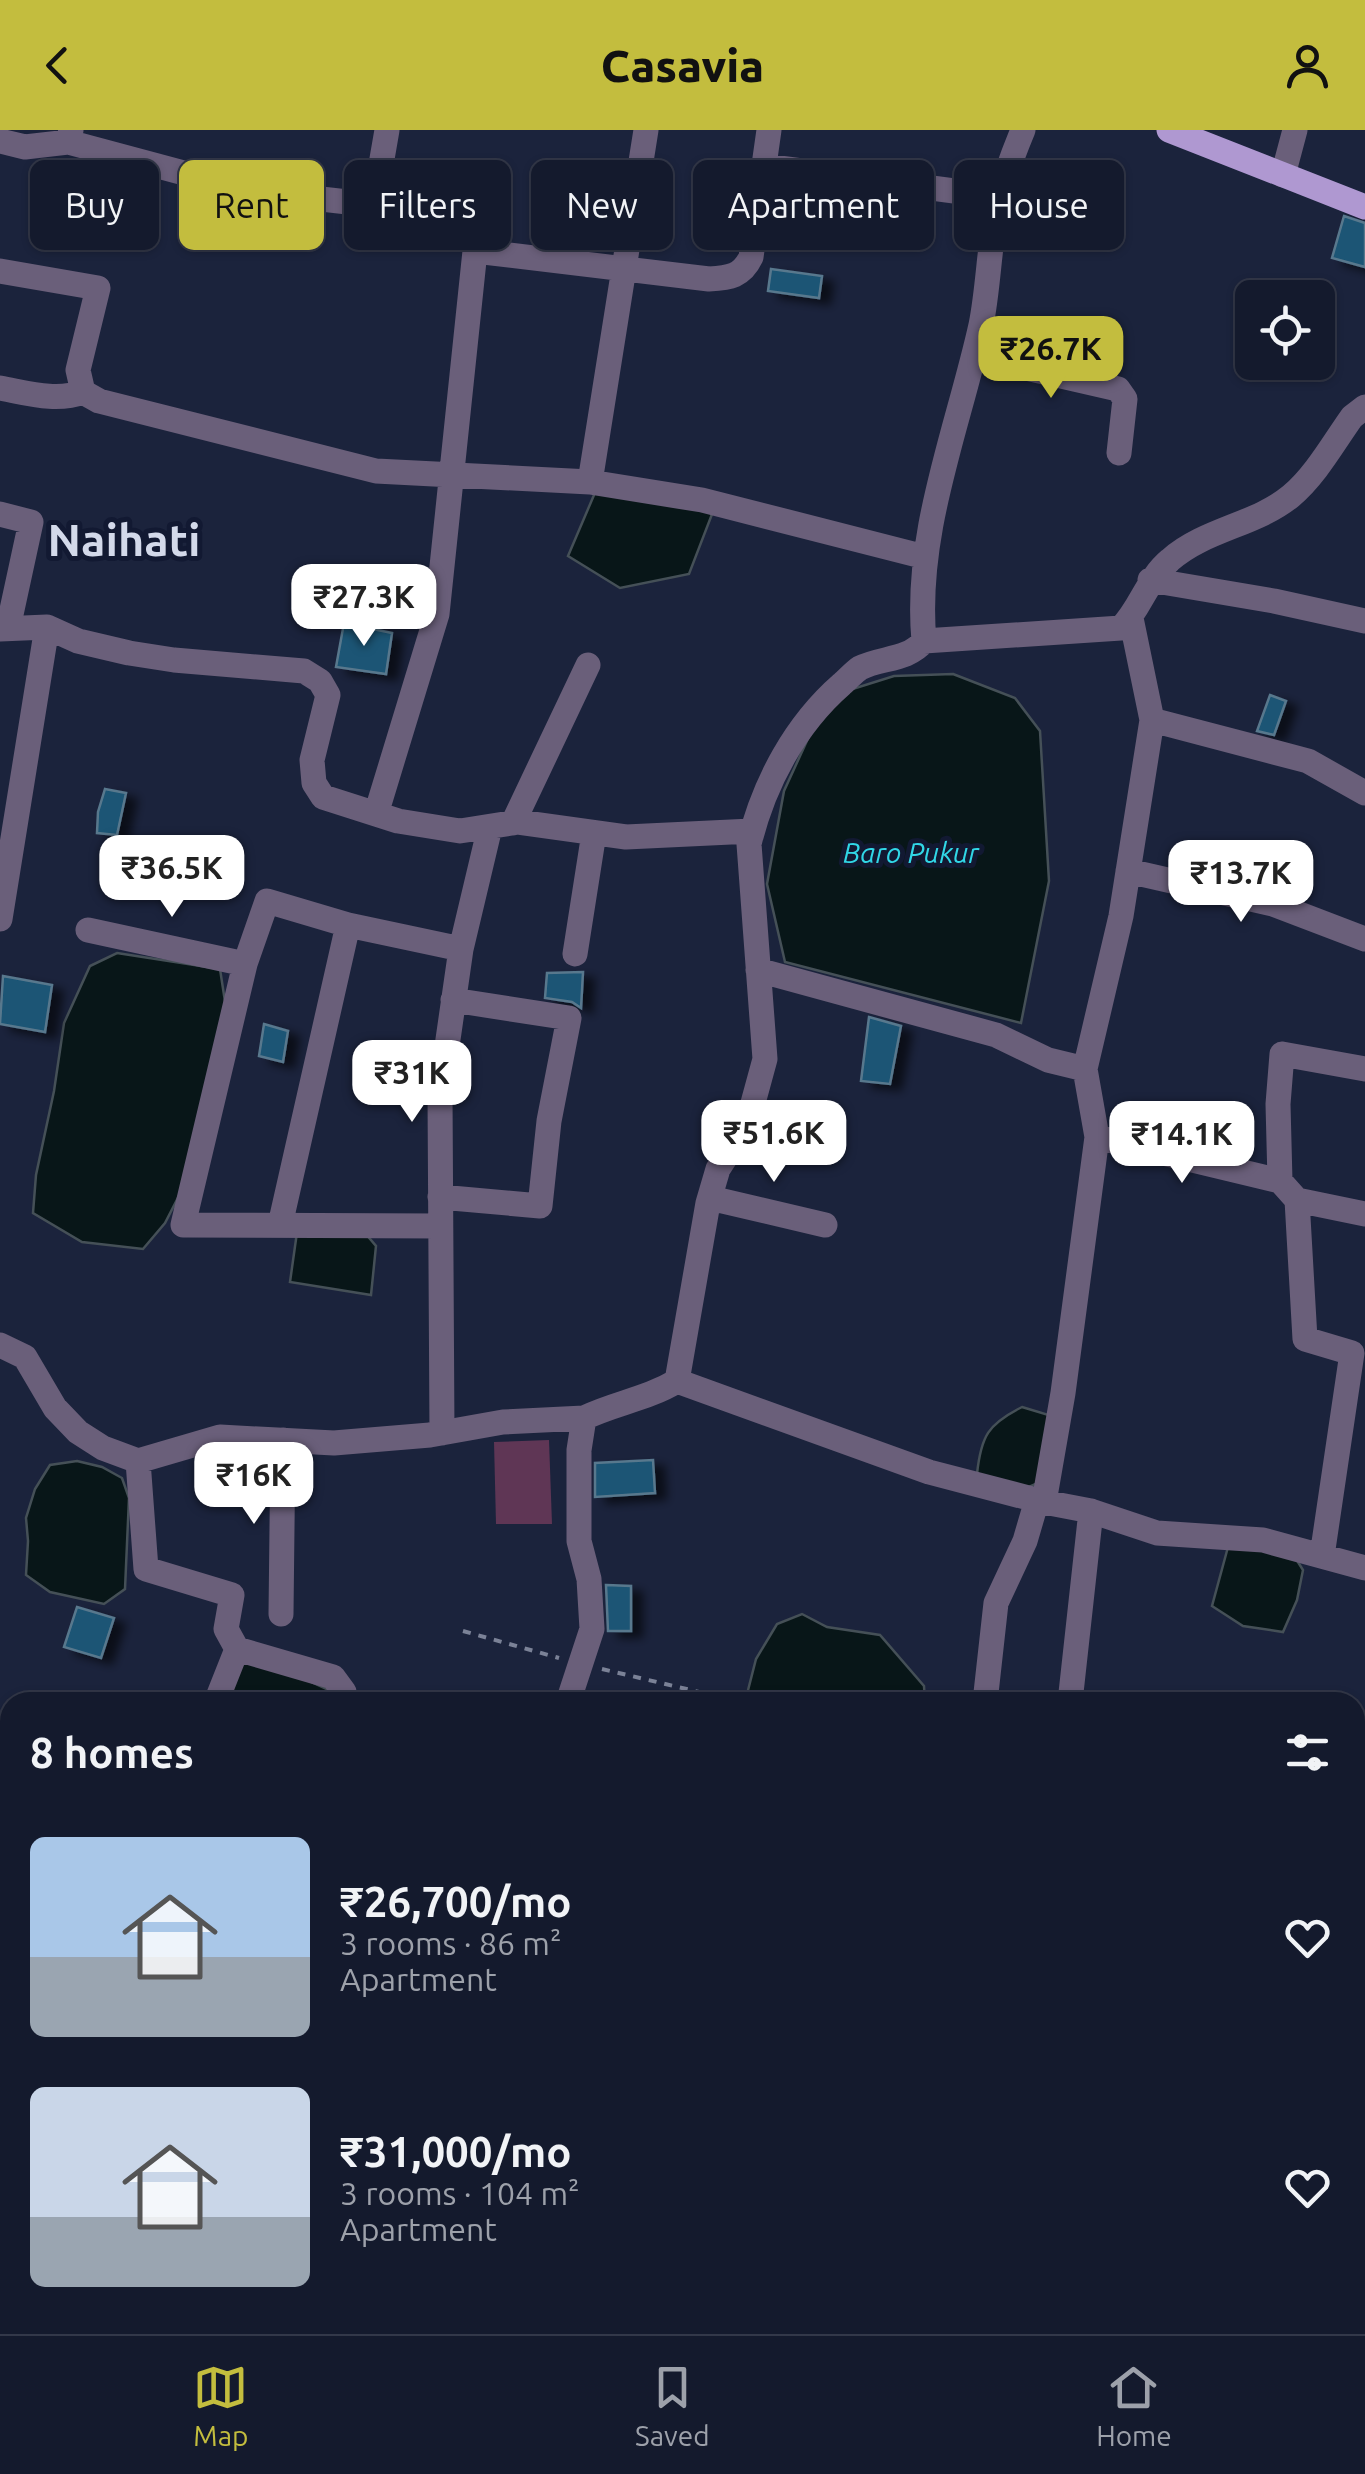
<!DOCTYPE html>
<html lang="en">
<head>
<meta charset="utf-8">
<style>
	:root { --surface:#141a2d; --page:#1d2335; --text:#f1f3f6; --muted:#9da1aa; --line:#333849; --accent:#c3bd3e }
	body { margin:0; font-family:Ubuntu,sans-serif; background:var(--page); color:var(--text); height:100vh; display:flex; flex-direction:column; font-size:38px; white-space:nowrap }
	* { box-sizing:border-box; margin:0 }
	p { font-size:32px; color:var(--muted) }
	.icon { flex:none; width:55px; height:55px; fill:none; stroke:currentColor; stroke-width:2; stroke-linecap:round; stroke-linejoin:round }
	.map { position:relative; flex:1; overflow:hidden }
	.drawer { position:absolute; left:0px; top:1562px; width:1365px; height:642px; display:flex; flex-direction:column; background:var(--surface); border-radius:30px 30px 0 0; box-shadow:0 2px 8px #0004,0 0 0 2px var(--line) }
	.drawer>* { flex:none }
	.guide { position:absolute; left:30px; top:30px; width:1305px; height:90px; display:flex; gap:20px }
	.buttons { position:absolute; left:1235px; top:150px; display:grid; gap:20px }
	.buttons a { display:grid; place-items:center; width:100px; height:100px; border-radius:15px; background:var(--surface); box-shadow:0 2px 8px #0004,0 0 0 2px var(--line); font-size:50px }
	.price { position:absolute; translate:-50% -85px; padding:0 22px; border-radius:20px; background:#fff; color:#222; font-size:32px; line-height:65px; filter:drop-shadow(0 2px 5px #0008) }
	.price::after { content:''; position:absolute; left:50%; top:60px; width:30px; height:22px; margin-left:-15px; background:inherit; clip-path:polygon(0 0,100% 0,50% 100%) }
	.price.current { background:var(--accent); color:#111 }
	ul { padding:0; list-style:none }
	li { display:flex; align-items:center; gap:30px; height:250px; padding:0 30px }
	li span { display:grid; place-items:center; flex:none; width:280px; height:200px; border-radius:15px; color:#555 }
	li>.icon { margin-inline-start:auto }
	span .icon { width:120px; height:120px; fill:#fffc; stroke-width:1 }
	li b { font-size:42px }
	h2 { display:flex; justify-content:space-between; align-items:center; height:120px; padding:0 30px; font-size:42px }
	.chip { padding:0 35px; border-radius:15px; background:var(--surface); box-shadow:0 2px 8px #0004,0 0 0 2px var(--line); font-size:35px; line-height:90px }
	.chip.current { background:var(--accent); color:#111 }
	header { display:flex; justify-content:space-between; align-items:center; height:130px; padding:0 30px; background:var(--accent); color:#111; font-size:45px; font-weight:800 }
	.tabs { display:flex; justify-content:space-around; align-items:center; height:140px; border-top:2px solid var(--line); background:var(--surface); font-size:28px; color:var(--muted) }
	.tabs a { display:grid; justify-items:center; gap:5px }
	.tabs .current { color:var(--accent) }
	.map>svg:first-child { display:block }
	.green { fill:#5f3655 }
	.water { fill:#081618; stroke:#455057; stroke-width:2.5 }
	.building { fill:#1a5474; stroke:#58788d; stroke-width:2.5; filter:url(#shadow) }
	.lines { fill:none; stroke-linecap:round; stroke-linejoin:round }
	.path { stroke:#7b8297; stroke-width:4; stroke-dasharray:8 8; stroke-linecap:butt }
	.minor { stroke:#6a5f7a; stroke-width:25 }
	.major { stroke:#af98d1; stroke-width:25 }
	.labels { text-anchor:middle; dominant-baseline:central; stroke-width:10; stroke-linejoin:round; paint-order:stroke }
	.water-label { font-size:28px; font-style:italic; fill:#31d7e7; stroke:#121932 }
	.town-label { font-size:45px; font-weight:bold; fill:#d3d9ea; stroke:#121932 }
</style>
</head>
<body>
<header><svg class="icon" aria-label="back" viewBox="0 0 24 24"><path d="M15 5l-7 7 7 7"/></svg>Casavia<svg class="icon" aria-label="person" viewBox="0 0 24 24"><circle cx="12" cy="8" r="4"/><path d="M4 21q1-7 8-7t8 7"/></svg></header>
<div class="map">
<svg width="1365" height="2204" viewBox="0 0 1365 2204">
	<defs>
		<filter id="shadow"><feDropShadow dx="11" dy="6" stdDeviation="5" flood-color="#0009"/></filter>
	</defs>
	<rect width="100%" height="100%" fill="#1b233c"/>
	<path class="green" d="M549,1310L552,1394H496L494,1312Z"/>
	<path class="water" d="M597,358L714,379L689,444L620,458L568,426Z
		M953,544L1015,568L1040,601L1049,751L1021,893L785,832L767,754L784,661L827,567L894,546Z
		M117,823L220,839L226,878L185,1054L165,1093L143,1119L82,1112L33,1083L36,1045L54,961L64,893L90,836Z
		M298,1095L359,1096L376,1116L371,1165L290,1152Z
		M1022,1277L1052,1286L1038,1353L1022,1360L977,1344C981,1306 988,1294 1022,1277Z
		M77,1331L102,1337L122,1348L129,1368L125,1459L104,1474L50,1462L26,1445L28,1411L26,1388L35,1359L50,1335Z
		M1228,1417L1291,1421L1303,1440L1297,1470L1283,1502L1243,1496L1212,1476Z
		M802,1484L827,1497L880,1505L924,1556L925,1572H745L756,1529L777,1494Z
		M237,1529L292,1543L329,1560V1572H221Z
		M1365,1582V1704L1359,1709L1355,1708V1583Z
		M0,1695L10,1698V1814L0,1812Z
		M1355,1790L1365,1793V1920L1355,1917Z"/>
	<path class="building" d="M1344,86L1365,93V137L1332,128Z
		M771,139L822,146L819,168L768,161Z
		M344,493L392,503L386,544L336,537Z
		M1270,565L1286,571L1274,605L1257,601Z
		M105,659L126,663L117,705L97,703L98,682Z
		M583,842L581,878L572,872L545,868L547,843Z
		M3,846L52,855L45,902L0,894Z
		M869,887L901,896L890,954L861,951Z
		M264,894L288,901L283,932L259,926Z
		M653,1330L655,1363L595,1367V1333Z
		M606,1455L631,1456V1501H608Z
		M77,1477L114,1488L101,1528L64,1517Z"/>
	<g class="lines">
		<path class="path" d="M463,1501L559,1528
			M602,1539L699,1562
			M163,2195L189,2204"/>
		<path class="minor" d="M0,11L25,17L68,12L71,0
			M68,12L251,61L374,75L387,0
			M764,36L1000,67
			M1283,45L1295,0
			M0,141L98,158L78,240L83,262
			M974,226L1118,259L1125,269L1119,323
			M0,258C28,263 56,272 83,262L99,271L376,341L590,352L702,370L925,427
			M590,352L646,0
			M0,384L31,392L8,498
			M1150,450L1274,471L1365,491
			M1131,488L1152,590L1308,631L1365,663
			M0,499L47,497L78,511L129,523L174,530L304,541L320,551L328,565L312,630L314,653L323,667L398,691L460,701L518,692L626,707L752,701
			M924,511L1121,498C1141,478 1147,449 1170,430C1205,399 1256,395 1291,366C1316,345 1334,312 1352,287L1365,277
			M376,684L437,484L475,121L709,149C730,148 742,146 751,127L769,0
			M513,693L588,535
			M1128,741L1273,774L1365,809
			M0,789L47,497
			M88,800L245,834
			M575,824L594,703
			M758,840L996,905L1048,930L1085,939
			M1097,1007L1280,1051L1297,1070L1365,1084
			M1280,1051L1278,974L1282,924L1365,939
			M440,1067L540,1076L549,991L569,888L453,870
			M710,1068L825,1095
			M1297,1070L1305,1209L1352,1223L1322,1426
			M280,1095L348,795
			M440,1096L183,1095L245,834L267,771L348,795L461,819
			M0,1215L25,1227L55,1278L78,1302L103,1318L138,1331L220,1307L334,1313L430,1305L503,1292L584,1288
			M677,1251L929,1342L1044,1372L1063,1263L1097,1007L1085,939L1121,786L1152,590
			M442,1303L440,965L461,819L490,697
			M138,1331L146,1439L232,1465L226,1499L237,1519
			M1044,1372L1091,1381L1157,1403L1263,1410L1365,1438
			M281,1484L283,1310
			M986,1563L996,1473L1025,1411L1037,1370
			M216,1572L237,1519L333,1547L344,1562L340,1572
			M568,1572L592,1499L589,1449L579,1411V1320L584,1288C615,1273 647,1269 677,1251L708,1073L718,1039L736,1011L753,973L765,929L749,714C764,653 795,595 842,554C848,549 854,542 860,538C882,527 907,531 924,511C914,403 958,299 981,195C989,155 989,112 998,73C1004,48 1013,24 1023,0
			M1070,1572L1091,1381
			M1355,1739L1365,1741
			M0,1853L10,1855
			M1355,1923L1365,1925
			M1355,2024L1365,2026
			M0,2190L10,2160
			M444,2195L476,2204
			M994,2195L995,2204
			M792,2204L797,2195
			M1254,2204L1255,2195"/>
		<path class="major" d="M1169,0L1365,77"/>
	</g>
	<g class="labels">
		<g class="water-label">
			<text x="911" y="722">Baro Pukur</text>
		</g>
		<g class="town-label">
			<text x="124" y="409">Naihati</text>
		</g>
	</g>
</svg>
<div class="buttons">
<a><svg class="icon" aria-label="locate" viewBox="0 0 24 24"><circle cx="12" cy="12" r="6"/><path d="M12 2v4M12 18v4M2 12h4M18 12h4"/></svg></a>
</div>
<b class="price current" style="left:1051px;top:271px">₹26.7K</b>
<b class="price" style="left:364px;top:519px">₹27.3K</b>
<b class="price" style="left:172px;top:790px">₹36.5K</b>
<b class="price" style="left:1241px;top:795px">₹13.7K</b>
<b class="price" style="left:412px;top:995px">₹31K</b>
<b class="price" style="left:774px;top:1055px">₹51.6K</b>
<b class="price" style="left:1182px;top:1056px">₹14.1K</b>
<b class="price" style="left:254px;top:1397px">₹16K</b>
<div class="guide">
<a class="chip">Buy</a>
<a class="chip current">Rent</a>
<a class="chip">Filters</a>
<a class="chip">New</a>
<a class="chip">Apartment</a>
<a class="chip">House</a>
</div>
<section class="drawer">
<h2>8 homes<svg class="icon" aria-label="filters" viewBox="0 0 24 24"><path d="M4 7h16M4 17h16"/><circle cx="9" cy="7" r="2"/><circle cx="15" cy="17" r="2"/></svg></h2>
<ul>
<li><span style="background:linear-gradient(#a9c7e8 60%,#9aa5b1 0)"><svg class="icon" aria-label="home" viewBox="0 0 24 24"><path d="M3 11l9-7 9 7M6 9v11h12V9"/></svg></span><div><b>₹26,700/mo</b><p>3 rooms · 86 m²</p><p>Apartment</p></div><svg class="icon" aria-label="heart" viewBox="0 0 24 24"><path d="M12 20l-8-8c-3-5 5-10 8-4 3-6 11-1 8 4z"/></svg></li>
<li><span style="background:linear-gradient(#c9d6e8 65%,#9aa5b1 0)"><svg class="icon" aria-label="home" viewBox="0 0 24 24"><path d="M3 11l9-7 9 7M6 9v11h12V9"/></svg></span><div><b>₹31,000/mo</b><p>3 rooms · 104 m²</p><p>Apartment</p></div><svg class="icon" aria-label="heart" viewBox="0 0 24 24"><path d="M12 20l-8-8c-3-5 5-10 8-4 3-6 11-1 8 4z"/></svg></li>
</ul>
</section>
</div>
<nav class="tabs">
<a class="current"><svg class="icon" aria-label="map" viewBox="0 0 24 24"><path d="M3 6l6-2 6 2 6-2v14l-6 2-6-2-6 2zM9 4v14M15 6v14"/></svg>Map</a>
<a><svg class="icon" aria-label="saved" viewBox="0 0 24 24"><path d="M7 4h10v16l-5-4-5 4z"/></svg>Saved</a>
<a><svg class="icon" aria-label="home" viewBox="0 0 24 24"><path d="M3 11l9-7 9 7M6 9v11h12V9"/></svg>Home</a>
</nav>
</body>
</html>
